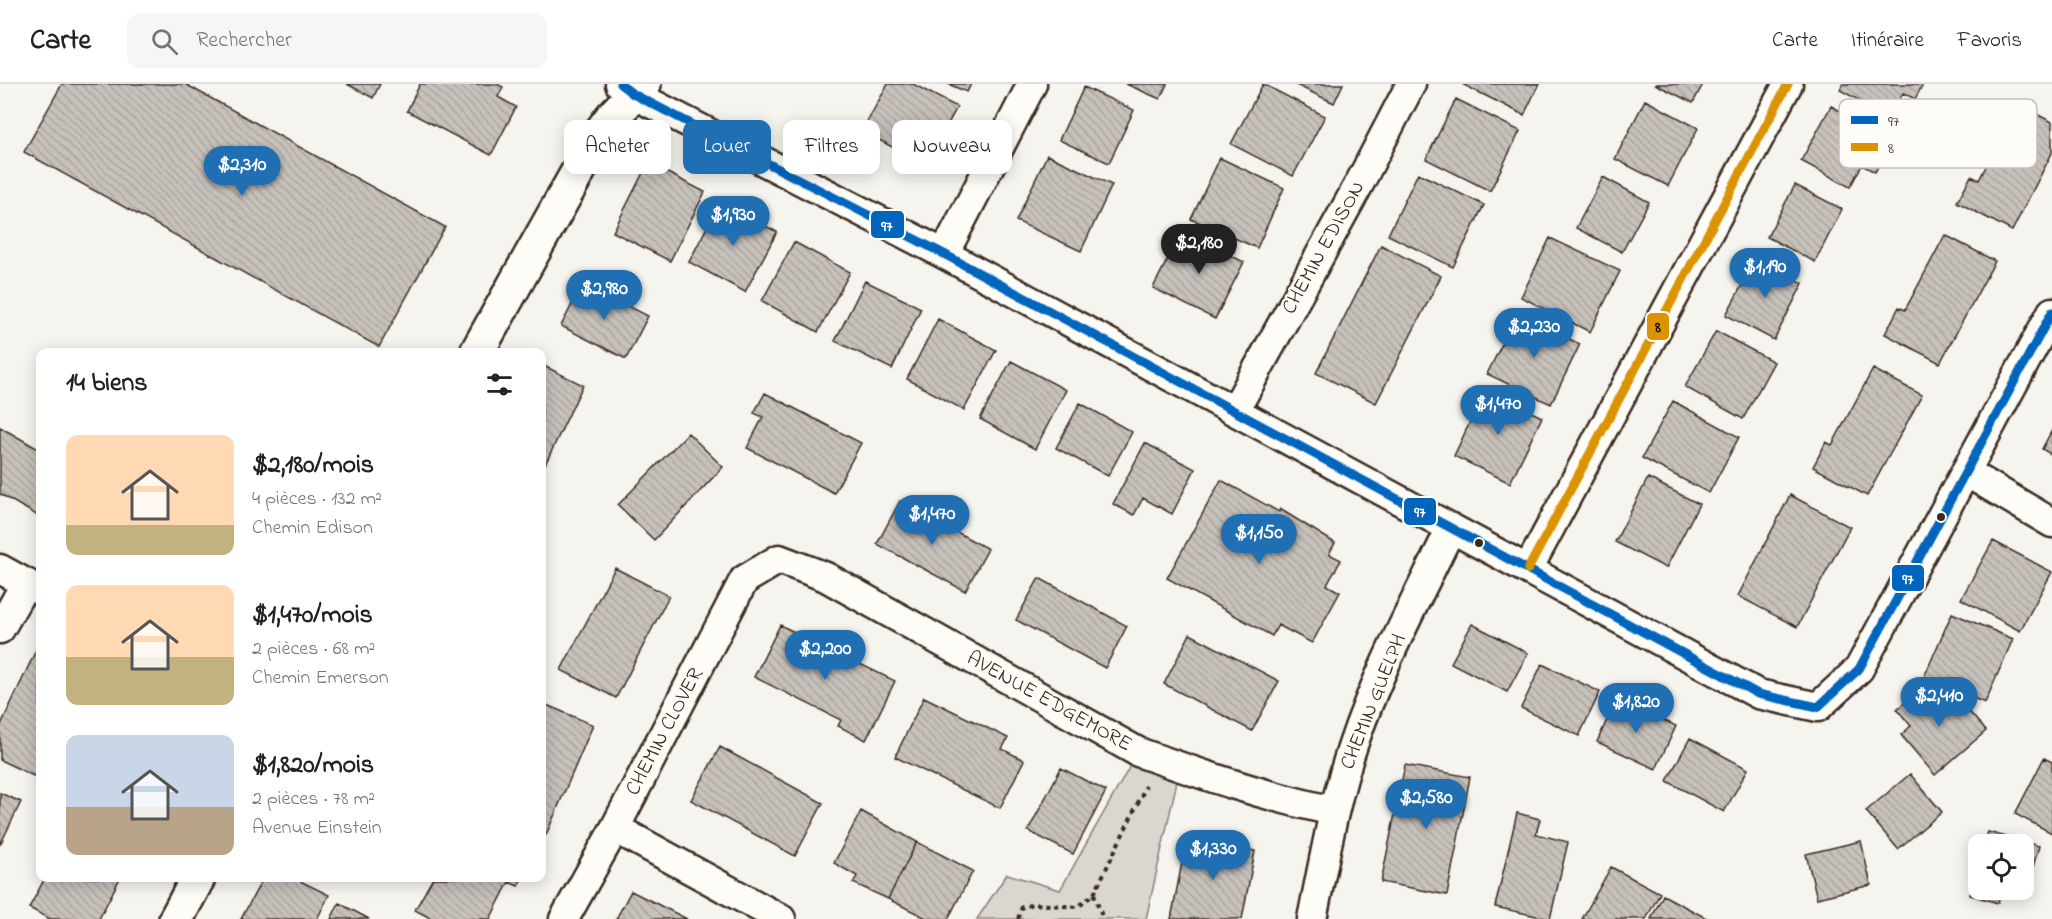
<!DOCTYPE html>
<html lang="fr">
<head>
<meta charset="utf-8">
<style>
	:root { --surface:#fff; --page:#f6f6f6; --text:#222; --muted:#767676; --line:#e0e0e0; --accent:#1f6fb2 }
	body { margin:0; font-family:"Indie Flower",sans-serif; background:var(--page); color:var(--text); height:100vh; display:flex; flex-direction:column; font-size:22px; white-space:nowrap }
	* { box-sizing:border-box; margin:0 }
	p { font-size:20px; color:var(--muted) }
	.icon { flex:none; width:33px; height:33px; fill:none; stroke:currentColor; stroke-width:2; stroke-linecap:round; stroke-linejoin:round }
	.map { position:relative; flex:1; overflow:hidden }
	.sheet { position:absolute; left:36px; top:264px; width:510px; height:534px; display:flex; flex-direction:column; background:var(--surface); border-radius:12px; box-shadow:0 3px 15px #0003 }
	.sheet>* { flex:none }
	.hud { position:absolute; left:564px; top:36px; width:570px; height:54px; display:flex; gap:12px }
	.buttons { position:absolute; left:1968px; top:750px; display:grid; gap:12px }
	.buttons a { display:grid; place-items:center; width:66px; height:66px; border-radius:12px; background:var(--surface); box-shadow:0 3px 15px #0003; font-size:30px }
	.price { position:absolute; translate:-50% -51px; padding:0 14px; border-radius:21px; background:var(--accent); color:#fff; font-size:20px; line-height:39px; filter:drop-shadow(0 2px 3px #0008) }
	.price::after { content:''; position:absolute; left:50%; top:36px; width:18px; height:14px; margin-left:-9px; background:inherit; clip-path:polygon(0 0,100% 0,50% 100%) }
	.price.active { background:#222; color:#fff }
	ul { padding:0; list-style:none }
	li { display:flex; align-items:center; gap:18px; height:150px; padding:0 30px }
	li span { display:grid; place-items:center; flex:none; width:168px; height:120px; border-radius:12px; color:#555 }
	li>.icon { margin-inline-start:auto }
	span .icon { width:72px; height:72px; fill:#fffc; stroke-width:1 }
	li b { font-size:26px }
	h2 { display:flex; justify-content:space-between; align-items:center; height:72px; padding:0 30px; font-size:26px }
	.pill { padding:0 21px; border-radius:12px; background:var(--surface); box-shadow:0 3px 15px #0003; font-size:21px; line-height:54px }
	.pill.active { background:var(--accent); color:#fff }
	header { display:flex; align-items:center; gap:36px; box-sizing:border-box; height:84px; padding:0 30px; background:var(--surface); border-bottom:2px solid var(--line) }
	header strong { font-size:28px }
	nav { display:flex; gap:33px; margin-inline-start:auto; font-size:21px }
	.search { width:420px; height:54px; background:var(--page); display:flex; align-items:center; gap:15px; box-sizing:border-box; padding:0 21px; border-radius:12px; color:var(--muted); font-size:22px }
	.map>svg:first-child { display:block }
	.park { fill:#dad6d0; stroke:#8a8077; stroke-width:1.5 }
	.building { fill:url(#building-back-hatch); stroke:#3b2a1e; stroke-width:1.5 }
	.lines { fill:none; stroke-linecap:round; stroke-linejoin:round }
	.street-casing { stroke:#3b2a1e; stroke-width:33 }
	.secondary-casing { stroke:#3b2a1e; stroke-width:38 }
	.path { stroke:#3b2a1e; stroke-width:4; stroke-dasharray:4.5 4.5; stroke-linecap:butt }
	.street { stroke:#fdfcf7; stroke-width:28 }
	.secondary { stroke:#fdfcf7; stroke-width:33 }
	.bus-1-casing { stroke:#fdfcf7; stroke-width:14 }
	.bus-2-casing { stroke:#fdfcf7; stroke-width:14 }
	.bus-1 { stroke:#0065bd; stroke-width:9 }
	.bus-2 { stroke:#db9304; stroke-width:9 }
	.bus-dot { fill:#3b2a1e; stroke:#fdfcf7; stroke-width:2 }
	.labels { text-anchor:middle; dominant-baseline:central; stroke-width:4.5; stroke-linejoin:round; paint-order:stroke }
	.street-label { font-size:21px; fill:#3b2a1e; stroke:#fdfcf7 }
	.key { fill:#fdfcf7; stroke:#c3bdb6; stroke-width:1.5 }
	.key-label { font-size:16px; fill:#3b2a1e }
	.line-badge { stroke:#fdfcf7; stroke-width:2 }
	.badge-label { font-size:16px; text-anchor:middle; font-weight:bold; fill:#fff }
	.pale-badge-label { font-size:16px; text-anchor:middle; font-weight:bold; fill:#111 }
</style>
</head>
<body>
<header>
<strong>Carte</strong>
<div class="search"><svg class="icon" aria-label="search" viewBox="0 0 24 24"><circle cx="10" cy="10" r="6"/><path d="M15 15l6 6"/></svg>Rechercher</div>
<nav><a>Carte</a><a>Itinéraire</a><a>Favoris</a></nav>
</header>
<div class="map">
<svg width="2052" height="835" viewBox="0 0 2052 835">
	<defs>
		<pattern id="building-back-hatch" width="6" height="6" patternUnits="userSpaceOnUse" patternTransform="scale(1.5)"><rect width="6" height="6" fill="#c7c1bb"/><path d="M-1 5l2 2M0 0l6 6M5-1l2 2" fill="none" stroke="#aca6a0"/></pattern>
	</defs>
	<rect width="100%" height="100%" fill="#f5f4ee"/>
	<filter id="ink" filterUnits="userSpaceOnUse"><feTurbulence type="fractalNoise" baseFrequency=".0167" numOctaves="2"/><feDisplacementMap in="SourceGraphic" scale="12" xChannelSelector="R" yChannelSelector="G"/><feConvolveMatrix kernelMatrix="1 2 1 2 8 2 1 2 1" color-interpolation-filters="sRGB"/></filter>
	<g filter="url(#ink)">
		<path class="park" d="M1138,668L1180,684L1146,835H977L1007,790L1060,806Z"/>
		<path class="building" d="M62,0H185L445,143L379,263L24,68Z
			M347,0H380L373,14Z
			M420,0H497L503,3L498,13L516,23L491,71L407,27Z
			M888,0H913L957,23L926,81L862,47Z
			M948,0H971L967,8Z
			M1126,0H1167L1160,15Z
			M1263,0L1325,32L1293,92L1231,60Z
			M1294,0H1343L1334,19Z
			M1462,0H1539L1524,31Z
			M1655,0H1703L1693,19Z
			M1843,0H1923L1915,15L1903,9L1890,33L1840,6Z
			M1084,3L1134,26L1109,79L1059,56Z
			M1456,15L1520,47L1490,107L1426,75Z
			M1645,16L1698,44L1668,102L1615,75Z
			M2011,17L2052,38V69L2012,147L1957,118L1971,92L1979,96L2005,45L1999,41Z
			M1831,22L1893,55L1875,88L1862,81L1850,103L1801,77Z
			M1047,71L1112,101L1081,167L1016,137Z
			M1220,74L1284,104L1257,164L1191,135Z
			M648,79L705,108L670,177L613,148Z
			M1418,89L1484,121L1453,183L1388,151Z
			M1603,93L1649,118L1622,168L1576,144Z
			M1795,101L1842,125L1815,178L1767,153Z
			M720,118L777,148L745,208L689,178Z
			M1182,147L1244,178L1215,235L1153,204Z
			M1945,151L1995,177L1940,279L1885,250L1899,223L1905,226Z
			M1550,154L1620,187L1590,248L1521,213Z
			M794,158L850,188L818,248L762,217Z
			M1381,161L1441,192L1376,319L1316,289Z
			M1756,175L1803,199L1774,256L1726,231Z
			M865,197L921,224L892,285L835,257Z
			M583,199L648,232L626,275L561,242Z
			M1517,230L1580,260L1551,320L1487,290Z
			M938,235L996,266L964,326L907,295Z
			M1716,247L1774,278L1743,335L1685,303Z
			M1011,277L1066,306L1035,365L980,335Z
			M542,281L583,301L542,387Z
			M1873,285L1922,311L1867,412L1813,383L1826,358L1832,361Z
			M1485,306L1542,333L1510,399L1454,372Z
			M765,309L861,359L834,409L747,364L763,333L754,329Z
			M1673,317L1739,353L1709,409L1642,374Z
			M1080,319L1132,348L1108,392L1056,364Z
			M0,343L40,366V433L0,410Z
			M2052,346V371L2042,365Z
			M688,349L723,383L654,456L618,421Z
			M1145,359L1195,385L1172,430L1143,414L1134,431L1113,420Z
			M1648,394L1699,420L1666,484L1615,458Z
			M1221,396L1279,428L1280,425L1335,459L1329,470L1341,476L1327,501L1340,508L1312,559L1278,541L1272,552L1167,494Z
			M1790,411L1850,443L1797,543L1738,512Z
			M900,417L988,465L965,507L877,460Z
			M1993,457L2052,488L2020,547L1961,515Z
			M615,484L669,512L616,614L561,586Z
			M1039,494L1127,542L1105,584L1016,536Z
			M1952,529L2013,555L1985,619L1924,593Z
			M1472,540L1528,569L1507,608L1451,579Z
			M780,541L895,597L866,656L838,642L841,636L754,593Z
			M1190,550L1279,597L1252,647L1164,600Z
			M38,562L40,563V695L0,676V643Z
			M1542,580L1600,608L1579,652L1521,624Z
			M1927,600L1941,617L1952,608L1986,647L1935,691L1901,651L1911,642L1897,625Z
			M924,613L1008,654L1002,665L1024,676L1000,724L895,673Z
			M1617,614L1676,642L1656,685L1597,658Z
			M542,619L593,641L546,751L542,749Z
			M1690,654L1748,685L1724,728L1667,697Z
			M720,663L823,719L795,772L691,716Z
			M2044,674L2052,678V749L2015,730Z
			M1405,681L1470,693L1447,811L1381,798Z
			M1061,684L1106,707L1073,770L1028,747Z
			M1910,690L1942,728L1898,765L1866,727Z
			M0,709L21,718L0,761Z
			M861,727L917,758L888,815L853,799L857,792L834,779Z
			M1517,729L1540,735L1536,750L1568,758L1550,835L1495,823Z
			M1988,748L2039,762L2024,814L2001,807L1998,819L1970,811L1978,781V806H2024V760H1984Z
			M1187,753L1255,767L1242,835H1171Z
			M1861,757L1871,801L1817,814L1806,770Z
			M917,758L973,787L948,835H928L888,815Z
			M1611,783L1660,809L1646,835H1582Z
			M45,794H120L99,835H50L29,824Z
			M263,794H294L329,811L317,835H241Z
			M433,794H522L518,802L509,798L490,835H432L415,826Z
			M631,807L687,835H616Z
			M1663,811L1708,835H1651Z
			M339,819L369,835H331Z"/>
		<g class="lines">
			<g class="street-casing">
				<path id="street" d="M620,0L633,10L944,170L1758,610L1818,623L1859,585L2052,228
					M944,170L1032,0
					M1235,326L1358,102L1411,0
					M1966,388L2052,439
					M0,485L40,507
					M1528,485L1788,0
					M0,545L26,499
					M615,744L781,835
					M564,835L615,744L744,496L779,475L826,493L1138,668C1203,691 1267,713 1334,727
					M1312,835C1324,777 1334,717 1353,661C1378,586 1417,515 1451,444"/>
			</g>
			<g class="secondary-casing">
				<path id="secondary" d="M477,268L598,52L612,33L644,0
					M176,835L198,794"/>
			</g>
			<path class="path" d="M1094,810L1103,835
				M1018,835L1022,823L1035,820L1078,823L1094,810L1146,702"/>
			<use href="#street" class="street"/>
			<use href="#secondary" class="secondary"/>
			<g class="bus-1-casing">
				<path id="bus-1" d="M620,0L633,10L944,170L1758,610L1818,623L1859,585L2052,228"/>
			</g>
			<g class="bus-2-casing">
				<path id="bus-2" d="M1528,485L1788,0"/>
			</g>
			<use href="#bus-1" class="bus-1"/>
			<use href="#bus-2" class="bus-2"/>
		</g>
	</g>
	<g class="bus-dot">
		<circle cx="1941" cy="433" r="5"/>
		<circle cx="1479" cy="459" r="5"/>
	</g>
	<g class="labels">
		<g class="street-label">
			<text transform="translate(1324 164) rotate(-61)">CHEMIN EDISON</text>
			<text transform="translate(1049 618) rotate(29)">AVENUE EDGEMORE</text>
			<text transform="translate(1374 618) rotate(-68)">CHEMIN GUELPH</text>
			<text transform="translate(665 648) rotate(-62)">CHEMIN CLOVER</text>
		</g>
	</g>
	<rect x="1839" y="15" width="198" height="69" rx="9" class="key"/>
	<rect x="1851" y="32" width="27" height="8" fill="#0065bd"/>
	<rect x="1851" y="59" width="27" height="8" fill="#db9304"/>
	<g class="key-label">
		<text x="1888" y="42">97</text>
		<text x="1888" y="69">8</text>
	</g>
	<g class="line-badge">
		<rect x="870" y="126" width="35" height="29" rx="6" fill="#0065bd"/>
		<rect x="1646" y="228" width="24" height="29" rx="6" fill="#db9304"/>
		<rect x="1403" y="413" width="34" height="29" rx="6" fill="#0065bd"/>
		<rect x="1891" y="480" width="34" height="28" rx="6" fill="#0065bd"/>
	</g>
	<g class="badge-label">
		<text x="887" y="147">97</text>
		<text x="1420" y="433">97</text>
		<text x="1908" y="500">97</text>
	</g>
	<g class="pale-badge-label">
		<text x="1658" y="248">8</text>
	</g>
</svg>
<div class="buttons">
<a><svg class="icon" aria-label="locate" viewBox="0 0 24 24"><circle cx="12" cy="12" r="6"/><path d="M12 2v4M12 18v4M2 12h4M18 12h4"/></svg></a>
</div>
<b class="price" style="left:242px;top:113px">$2,310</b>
<b class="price" style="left:733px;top:163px">$1,930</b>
<b class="price active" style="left:1199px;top:191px">$2,180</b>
<b class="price" style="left:1765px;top:215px">$1,190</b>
<b class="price" style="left:604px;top:237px">$2,980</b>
<b class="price" style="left:1534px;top:275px">$2,230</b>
<b class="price" style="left:1498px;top:352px">$1,470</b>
<b class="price" style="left:932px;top:462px">$1,470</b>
<b class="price" style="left:1259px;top:481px">$1,150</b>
<b class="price" style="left:825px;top:597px">$2,200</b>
<b class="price" style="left:1939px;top:644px">$2,410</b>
<b class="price" style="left:1636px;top:650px">$1,820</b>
<b class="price" style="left:1426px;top:746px">$2,580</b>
<b class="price" style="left:1213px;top:797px">$1,330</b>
<div class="hud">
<a class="pill">Acheter</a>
<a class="pill active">Louer</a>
<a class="pill">Filtres</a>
<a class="pill">Nouveau</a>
</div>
<section class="sheet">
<h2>14 biens<svg class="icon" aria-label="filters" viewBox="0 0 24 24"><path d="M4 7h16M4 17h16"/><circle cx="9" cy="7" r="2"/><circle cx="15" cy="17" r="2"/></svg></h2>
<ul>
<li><span style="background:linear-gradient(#ffd9b3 75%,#c2b280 0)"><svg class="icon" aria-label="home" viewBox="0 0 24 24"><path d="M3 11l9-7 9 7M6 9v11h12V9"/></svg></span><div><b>$2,180/mois</b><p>4 pièces · 132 m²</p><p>Chemin Edison</p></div></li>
<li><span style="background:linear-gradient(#ffd9b3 60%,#c2b280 0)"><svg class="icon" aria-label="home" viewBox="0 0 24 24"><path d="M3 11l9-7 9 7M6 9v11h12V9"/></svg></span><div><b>$1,470/mois</b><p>2 pièces · 68 m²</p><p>Chemin Emerson</p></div></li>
<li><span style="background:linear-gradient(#c9d6e8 60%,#b9a48a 0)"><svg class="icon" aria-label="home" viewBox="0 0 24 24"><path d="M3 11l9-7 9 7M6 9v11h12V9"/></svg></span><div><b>$1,820/mois</b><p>2 pièces · 78 m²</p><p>Avenue Einstein</p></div></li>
</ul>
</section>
</div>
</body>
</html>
